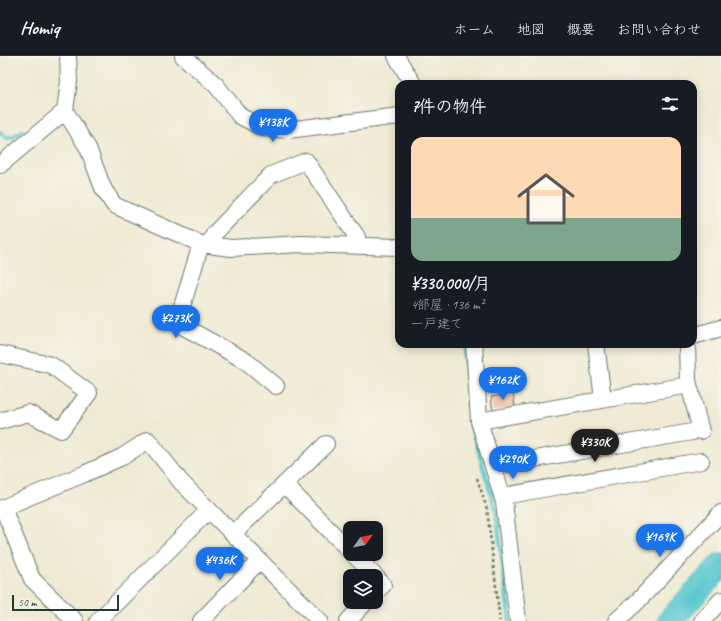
<!DOCTYPE html>
<html lang="ja">
<head>
<meta charset="utf-8">
<style>
	:root { --surface:#171b24; --page:#20242c; --text:#f1f3f6; --muted:#9ea1a6; --line:#363941; --accent:#1a73e8 }
	body { margin:0; font-family:Caveat,"Klee One",sans-serif; background:var(--page); color:var(--text); height:100vh; display:flex; flex-direction:column; font-size:15px; white-space:nowrap }
	* { box-sizing:border-box; margin:0 }
	p { font-size:13px; color:var(--muted) }
	.icon { flex:none; width:22px; height:22px; fill:none; stroke:currentColor; stroke-width:2; stroke-linecap:round; stroke-linejoin:round }
	.map { position:relative; flex:1; overflow:hidden }
	.drawer { position:absolute; left:395px; top:24px; width:302px; height:268px; display:flex; flex-direction:column; background:var(--surface); border-radius:12px; box-shadow:0 2px 10px #0003 }
	.drawer>* { flex:none }
	.needle { width:26px; rotate:57deg }
	.tools { position:absolute; left:343px; top:465px; display:grid; gap:8px }
	.tools a { display:grid; place-items:center; width:40px; height:40px; border-radius:8px; background:var(--surface); box-shadow:0 2px 10px #0003; font-size:20px }
	.scale { position:absolute; left:12px; bottom:10px; width:107px; box-sizing:border-box; padding-left:4px; border:2px solid #1f3d34; border-top:0; font-size:11px; line-height:14px; white-space:nowrap; color:#1f3d34; -webkit-text-stroke:3px #f7f3e8; paint-order:stroke }
	.price { position:absolute; translate:-50% -34px; padding:0 9px; border-radius:14px; background:var(--accent); color:#fff; font-size:13px; line-height:26px; filter:drop-shadow(0 1px 2px #0008) }
	.price::after { content:''; position:absolute; left:50%; top:24px; width:12px; height:9px; margin-left:-6px; background:inherit; clip-path:polygon(0 0,100% 0,50% 100%) }
	.price.active { background:#222; color:#fff }
	ul { padding:0; list-style:none }
	li { display:grid; align-content:center; gap:8px; height:212px; padding:0 16px }
	li span { display:grid; place-items:center; height:124px; border-radius:12px; color:#555 }
	li>.icon { margin-inline-start:auto }
	span .icon { width:72px; height:72px; fill:#fffc; stroke-width:1 }
	li b { font-size:17px }
	h2 { display:flex; justify-content:space-between; align-items:center; height:48px; padding:0 16px; font-size:17px }
	header { display:flex; align-items:center; gap:24px; box-sizing:border-box; height:56px; padding:0 20px; background:var(--surface); border-bottom:1px solid var(--line) }
	header strong { font-size:19px }
	nav { display:flex; gap:22px; margin-inline-start:auto; font-size:14px }
	.map>svg:first-child { display:block }
	.lines { fill:none; stroke-linecap:round; stroke-linejoin:round }
	.stream { stroke:#5bc9cf; stroke-width:4.5 }
	.river { stroke:#5bc9cf; stroke-width:26 }
	.building { fill:#e8b09c }
	.minor-casing { stroke:#687a6c; stroke-width:18 }
	.path { stroke:#687a6c; stroke-width:2.5; stroke-dasharray:3 3; stroke-linecap:butt }
	.minor { stroke:#fff; stroke-width:16 }
</style>
</head>
<body>
<header>
<strong>Homiq</strong>
<nav><a>ホーム</a><a>地図</a><a>概要</a><a>お問い合わせ</a></nav>
</header>
<div class="map">
<svg width="721" height="565" viewBox="0 0 721 565">
	<rect width="100%" height="100%" fill="#f7f3e8"/>
	<filter id="ink" filterUnits="userSpaceOnUse"><feTurbulence type="fractalNoise" baseFrequency=".025" numOctaves="2"/><feDisplacementMap in="SourceGraphic" scale="8" xChannelSelector="R" yChannelSelector="G"/><feConvolveMatrix kernelMatrix="1 2 1 2 8 2 1 2 1" color-interpolation-filters="sRGB"/></filter>
	<filter id="wash" filterUnits="userSpaceOnUse"><feTurbulence type="fractalNoise" baseFrequency=".012" numOctaves="4" result="noise"/><feDisplacementMap in="SourceGraphic" scale="16" xChannelSelector="R" yChannelSelector="G"/><feGaussianBlur stdDeviation="0.9" result="paint"/><feColorMatrix in="noise" values="0 0 0 0 0 0 0 0 0 0 0 0 0 0 0 0 0 1.4 0 .05"/><feComposite in="paint" operator="in"/></filter>
	<g filter="url(#wash)">
		<rect width="100%" height="100%" fill="#f0ead4"/>
		<g class="lines">
			<path class="stream" d="M0,76L7,82L13,81L23,74
				M465,288L468,344L473,377L496,454L510,565"/>
			<path class="river" d="M670,565L721,509"/>
		</g>
		<g id="blocks">
			<path class="building" d="M513,335L515,352L493,355L491,341L502,339V336Z"/>
		</g>
	</g>
	<g filter="url(#ink)">
		<use href="#blocks" fill-opacity="0" stroke="#687a6c" stroke-width="1"/>
		<g class="lines">
			<g class="minor-casing">
				<path id="minor" d="M68,0L69,25L65,55L88,92L103,132L114,149L201,188L231,192L301,188L399,191
					M183,0L216,29L240,60L263,72L288,74L399,60
					M396,0L413,28
					M0,109L65,55
					M201,188L177,267L246,305L276,330
					M209,189L214,178L271,119L306,105L357,181L358,190
					M693,280L721,272
					M474,288L479,365L504,446L518,565
					M596,288L603,343
					M687,288L688,325L701,375
					M0,298L51,309L89,337L61,374L28,357L0,365
					M479,365L689,329
					M494,410L692,376
					M285,429L350,495
					M503,440L701,405
					M3,452L32,523L75,565
					M0,453L84,418L122,401L148,384L181,426L320,565
					M233,478L326,388
					M353,498L375,520
					M376,521L383,529L376,536
					M98,565L209,454
					M201,565L259,505
					M348,565L366,546
					M616,565L636,547L721,457
					M702,565L721,544"/>
			</g>
			<path class="path" d="M477,422L487,453L500,565"/>
			<use href="#minor" class="minor"/>
		</g>
	</g>
</svg>
<div class="tools">
<a><svg class="needle" viewBox="-14 -14 28 28"><path d="M0-13l5 13h-10z" fill="#e53935"/><path d="M0 13l5-13h-10z" fill="#9ea1a6"/></svg></a>
<a><svg class="icon" aria-label="layers" viewBox="0 0 24 24"><path d="M12 4l9 5-9 5-9-5zM3 14l9 5 9-5"/></svg></a>
</div>
<div class="scale">50 m</div>
<b class="price" style="left:273px;top:87px">¥138K</b>
<b class="price" style="left:176px;top:283px">¥273K</b>
<b class="price" style="left:503px;top:345px">¥162K</b>
<b class="price active" style="left:595px;top:407px">¥330K</b>
<b class="price" style="left:513px;top:424px">¥290K</b>
<b class="price" style="left:660px;top:502px">¥169K</b>
<b class="price" style="left:220px;top:525px">¥436K</b>
<section class="drawer">
<h2>7件の物件<svg class="icon" aria-label="filters" viewBox="0 0 24 24"><path d="M4 7h16M4 17h16"/><circle cx="9" cy="7" r="2"/><circle cx="15" cy="17" r="2"/></svg></h2>
<ul>
<li><span style="background:linear-gradient(#ffd9b3 65%,#7fa58c 0)"><svg class="icon" aria-label="home" viewBox="0 0 24 24"><path d="M3 11l9-7 9 7M6 9v11h12V9"/></svg></span><div><b>¥330,000/月</b><p>4部屋 · 136 m²</p><p>一戸建て</p></div></li>
</ul>
</section>
</div>
</body>
</html>
